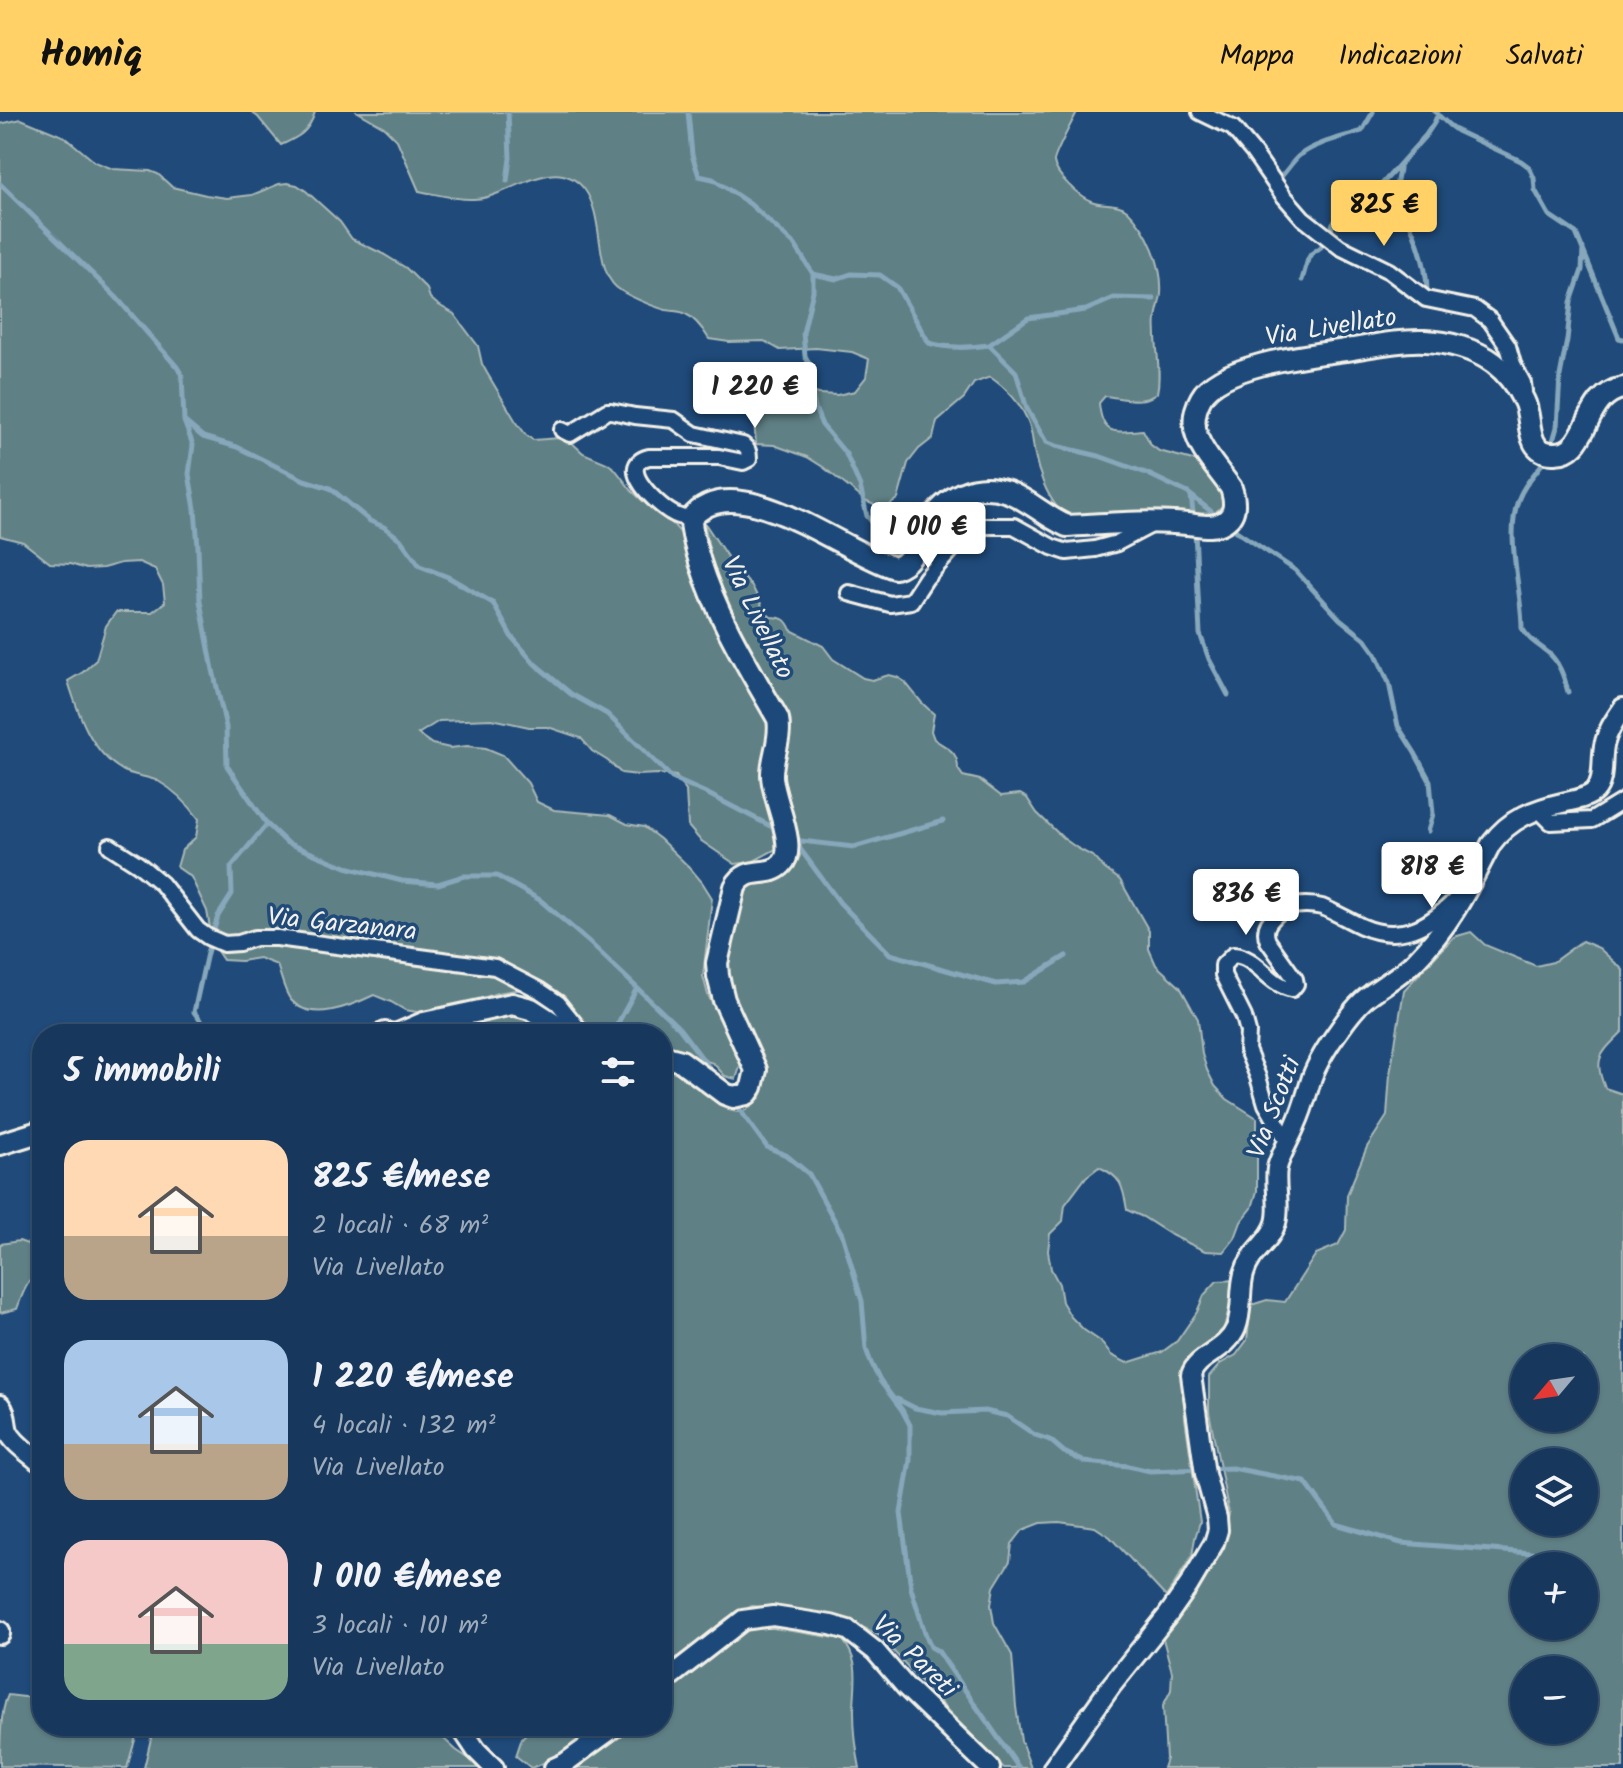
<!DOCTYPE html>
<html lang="it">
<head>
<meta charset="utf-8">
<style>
	:root { --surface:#17385c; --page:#203f62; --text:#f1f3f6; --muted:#9eacbb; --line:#365272; --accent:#ffd166 }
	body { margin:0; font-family:Kalam,sans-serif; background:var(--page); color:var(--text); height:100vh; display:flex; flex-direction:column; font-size:30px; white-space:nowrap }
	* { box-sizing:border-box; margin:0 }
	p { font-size:26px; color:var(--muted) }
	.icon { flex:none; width:44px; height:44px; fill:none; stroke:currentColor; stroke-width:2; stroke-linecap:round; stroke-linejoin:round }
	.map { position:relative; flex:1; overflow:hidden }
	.panel { position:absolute; left:32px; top:912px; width:640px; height:712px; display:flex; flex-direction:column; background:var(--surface); border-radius:32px; box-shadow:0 2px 6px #0004,0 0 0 2px var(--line) }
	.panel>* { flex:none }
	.needle { width:52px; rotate:241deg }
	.buttons { position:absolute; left:1510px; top:1232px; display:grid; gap:16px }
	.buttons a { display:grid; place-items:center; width:88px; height:88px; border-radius:50%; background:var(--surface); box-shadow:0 2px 6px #0004,0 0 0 2px var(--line); font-size:40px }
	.price { position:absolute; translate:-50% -68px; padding:0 18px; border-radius:8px; background:#fff; color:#222; font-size:26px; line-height:52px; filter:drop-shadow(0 2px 4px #0008) }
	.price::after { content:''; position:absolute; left:50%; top:48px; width:24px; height:18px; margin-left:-12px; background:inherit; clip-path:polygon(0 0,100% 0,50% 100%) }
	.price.current { background:var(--accent); color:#111 }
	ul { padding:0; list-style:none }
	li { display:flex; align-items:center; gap:24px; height:200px; padding:0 32px }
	li span { display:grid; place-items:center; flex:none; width:224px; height:160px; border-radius:24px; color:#555 }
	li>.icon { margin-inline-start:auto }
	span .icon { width:96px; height:96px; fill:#fffc; stroke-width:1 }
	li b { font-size:34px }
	h2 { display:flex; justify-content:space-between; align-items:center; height:96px; padding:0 32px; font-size:34px }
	header { display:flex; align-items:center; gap:48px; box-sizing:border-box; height:112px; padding:0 40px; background:var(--accent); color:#111 }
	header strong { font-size:38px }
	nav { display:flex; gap:44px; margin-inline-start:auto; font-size:28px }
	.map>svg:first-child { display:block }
	.green { fill:#5f8085; stroke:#aab8b6; stroke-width:2; fill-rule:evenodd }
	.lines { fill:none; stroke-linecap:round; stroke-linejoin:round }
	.stream { stroke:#87a7ba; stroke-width:5 }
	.minor-casing { stroke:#f4f1e8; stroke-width:20 }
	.tertiary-casing { stroke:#f4f1e8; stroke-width:24 }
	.secondary-casing { stroke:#f4f1e8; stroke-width:26 }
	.minor { stroke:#1f4a7a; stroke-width:14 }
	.tertiary { stroke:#1f4a7a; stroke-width:18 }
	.secondary { stroke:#1f4a7a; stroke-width:20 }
	.labels { text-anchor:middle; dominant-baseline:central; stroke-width:7; stroke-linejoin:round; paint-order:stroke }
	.street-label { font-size:26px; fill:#f4f1e8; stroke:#1f4a7a }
</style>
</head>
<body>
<header>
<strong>Homiq</strong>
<nav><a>Mappa</a><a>Indicazioni</a><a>Salvati</a></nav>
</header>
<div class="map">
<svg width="1623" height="1656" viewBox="0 0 1623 1656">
	<rect width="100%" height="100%" fill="#1f4a7a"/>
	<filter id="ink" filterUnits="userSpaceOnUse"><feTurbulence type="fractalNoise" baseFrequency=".0125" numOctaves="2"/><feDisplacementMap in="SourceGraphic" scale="16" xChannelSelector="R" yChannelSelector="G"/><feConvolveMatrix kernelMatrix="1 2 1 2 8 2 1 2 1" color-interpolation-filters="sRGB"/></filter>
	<g filter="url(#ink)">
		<path class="green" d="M251,0H315C309,20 299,25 281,33L258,5Z
			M358,0H1077C1073,8 1053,45 1054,50C1056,64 1079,84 1091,89C1103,94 1117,90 1127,98C1148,118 1163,153 1161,182C1160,191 1157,198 1156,207C1155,213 1156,219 1156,225C1157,243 1161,264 1157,281C1143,293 1122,286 1105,284L1099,291C1102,325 1115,320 1143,318L1151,333L1159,339L1204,351C1213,363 1222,378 1223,393C1217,401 1210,403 1200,404C1189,406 1180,400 1169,399C1137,398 1104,402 1072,406C1067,402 1061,399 1057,395C1046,381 1038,360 1035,343C1032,330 1033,319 1027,307C1019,289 1006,276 990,265L974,271L964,286L937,309L933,326L919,337L908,351L898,387L884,397L867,390L823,355L807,345L774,333L756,332L752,286L765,275L784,273L819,282L837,283L855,279L866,265L869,247L852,240L816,236L780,238L764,229L729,230L709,227C703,217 695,206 684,201C679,199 672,199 666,198C654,195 625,183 616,175C595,157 604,104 585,78C555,38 509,87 473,87C456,88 436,82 419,79L397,28L384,15Z
			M21,7L65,25L95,50L113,57L150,59L158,62L172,75L206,83L227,86L252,83L279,72L287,71L297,73L306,79L340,110L352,127L383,142L406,156L427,177L430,186L437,192L454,202L478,234L482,252L487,261L515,308L526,323L533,328L560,326L569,328L583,341L607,351L615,357L632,379L657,402L672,411L685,426L769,605L770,623L762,666L780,728L776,737L752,750L735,752L700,728L688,714L686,679L676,664L658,662L638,663L621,661L608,649L592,639L581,626L548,615H529L492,607L439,609L418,622L432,632L450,636L467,634L486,636L503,643L528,671L537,690L554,698L610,703L627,712L644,715L660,727L690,756L702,770L712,786L703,864L708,883L734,934L741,952L736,967L725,964L713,951L662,935V922H588L533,878H515L497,881L449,898L423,901L405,898L391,890L374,883C351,894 311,911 291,888C284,880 281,863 277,853L259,846L241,849L223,848L213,833L207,799L191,765L177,755L182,738L196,725L199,707C188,692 174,678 158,669C147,664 133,664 122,658C91,640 78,601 68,569L83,560L96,548L106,514L116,500H152L165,490L163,473L155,457L139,450L121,451L103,456L86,457L70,452L50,451L23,430L0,424V12Z
			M704,410L732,452L753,476L765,500L771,505C783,505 787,508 791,518L823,534L833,547L863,566L872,568L889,563L897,565L905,570L922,591L934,602L931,619L934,627C947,637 958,638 958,657L963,664L980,668L1001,684L1020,682L1027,686L1037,701L1063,726L1077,736L1094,745L1105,757L1120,768L1149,819V837L1156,853L1180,875L1198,907L1202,942L1207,958L1215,974L1227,987L1257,1006V1079L1252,1096L1241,1110L1235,1126L1224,1140L1205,1139L1173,1124L1143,1105L1127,1098C1123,1075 1122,1065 1099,1055L1086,1065L1065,1093L1063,1109L1050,1122L1048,1139L1051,1157L1059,1172L1062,1190L1071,1205L1084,1218L1100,1229L1111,1243L1127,1251L1162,1240L1177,1229L1197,1200L1204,1183L1217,1169L1236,1168L1224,1216L1182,1257L1185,1306L1200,1410L1195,1426L1192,1444L1166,1485L1110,1425L1095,1415L1059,1410L1041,1411L1023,1418L1012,1432L1010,1449L994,1475L991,1493L994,1511L1012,1543L1016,1595L1021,1629L1031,1656H1004L949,1600L878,1522L840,1505L796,1498L752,1494L727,1506L662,1558V948L706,978L729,998L737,1000L746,998L761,985L763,977L764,958L724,864L737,800L747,775L755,769L788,758L796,752L800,744L801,734L782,660L786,617L717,479Z
			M1471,820L1485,833L1536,854L1553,850L1582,829L1599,836L1623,858V919C1602,941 1592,945 1605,976L1623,982V1656H1163L1166,1647L1163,1594L1171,1578L1172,1560L1163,1527L1221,1440L1229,1402L1209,1300V1265L1220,1252L1236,1243L1247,1228L1251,1193L1267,1188L1285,1190L1316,1142L1338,1133L1346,1118L1347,1083L1367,1035L1387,1004L1390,962L1404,878L1454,825ZM1524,1246H1584V1306H1524ZM1524,1350H1584V1410H1524ZM1524,1454H1584V1514H1524ZM1524,1558H1584V1618H1524Z
			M507,900L525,902L560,922H418L449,917Z
			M19,1129L30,1133L42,1132V1159C26,1168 23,1181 17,1197L0,1201V1132Z
			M761,1514L842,1527C862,1551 854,1571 854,1599C854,1619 856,1637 860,1656H567L623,1614H662V1581C676,1571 690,1561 703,1551C726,1532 730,1522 761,1514Z
			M42,1582V1614H139L127,1656L0,1654C0,1634 0,1599 8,1583L33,1586Z
			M154,1614H430L456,1638L483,1656H144Z
			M533,1614H596C577,1631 555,1648 531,1656L516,1644L522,1626Z"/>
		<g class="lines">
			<path class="stream" d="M688,0L692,43L699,64L713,67L750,92L795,133L813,162L836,167L851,162L880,163L897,175L929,231C949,237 968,236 989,233L1016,260L1027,297L1046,330L1056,334L1099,344L1146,361L1188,381L1218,405
				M1435,0L1449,13L1457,19L1521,49L1529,55L1534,66L1535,78L1549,103L1576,121L1619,226L1623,227
				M1399,55C1399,64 1395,72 1396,81C1397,92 1404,100 1409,110C1419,132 1427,155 1427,179
				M1279,67C1286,60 1294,47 1300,43C1318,30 1341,26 1362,19L1373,0
				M507,69L510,46L508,0
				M0,72L116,185L177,255L182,263L184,309L193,333L189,362L195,397L198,435L200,489L213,558L226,615L227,654L267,712L287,731L346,755L402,769L438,772L464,764H497L540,788L589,830L679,916L714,962
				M813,162V179L803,221L805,244L810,253L809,264L815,296L822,313L846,342L860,374L867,404L881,420L898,445
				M1302,168L1308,147L1311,142L1321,135L1331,118L1333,111L1374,81L1426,23L1434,11L1438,2
				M989,233L1028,206L1086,198L1114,186L1154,187
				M185,310L203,325L237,335L304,368L330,376L370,409L384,415L400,427L420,454L448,465L493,491L511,524L535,552L571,582L607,602L672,666L708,682L780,719
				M1551,336L1557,315L1560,264L1567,228L1571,190L1582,158L1583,136
				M1547,345C1538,359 1525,370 1519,386C1504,422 1522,477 1522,516C1529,528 1536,531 1546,539C1559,548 1564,565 1568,580
				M1191,384L1194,409
				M1229,414L1295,458L1340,507L1365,527L1376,542L1389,571L1398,614L1415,641L1430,669L1433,702L1428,719
				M1195,419L1200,522L1209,547L1228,583
				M793,725L801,729L854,735L943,709
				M795,730L840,791L890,842L996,872L1024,870L1066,844
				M204,922L200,908L194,900L207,841L218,804L232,782L231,755L267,712
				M612,922L637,876
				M734,990L767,1035L786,1043L809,1062L842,1122L862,1189L866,1237L871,1251L880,1269L902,1298L910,1313V1348L901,1401L911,1476L925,1521L931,1535L938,1539L1019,1656
				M897,1287L915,1296L942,1301L985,1299L1007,1304L1035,1323L1050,1328L1064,1340L1085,1350L1128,1354L1150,1359L1232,1356L1305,1370L1336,1412L1401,1431L1556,1443"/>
			<g class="minor-casing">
				<path id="minor" d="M1200,0L1233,16L1253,40L1283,83L1303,106L1340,135L1389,159L1426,187L1475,197L1490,208L1508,234L1513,252L1523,271L1524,279
					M562,318L570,322L607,299H611L635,304L674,308L694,322L743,333C748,337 749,340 749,347L743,350L719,345H649C614,354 658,393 672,401C678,405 684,406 691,407
					M849,481L890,492L911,489L926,466L956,433L984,414H1014L1052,435L1067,440L1095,437L1117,431L1155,411
					M1545,694L1544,703L1551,710L1592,708L1623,689
					M110,734L138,752L162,772L198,818L208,825L224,832L239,831L255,826H277L495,855L539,878L558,891L583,922
					M375,922L385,918L399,921
					M1288,1030L1266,992L1258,965L1247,938L1248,920L1244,905L1223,863V853L1233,843C1256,844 1269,873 1292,877L1296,872L1295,867L1268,829C1261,813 1274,805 1285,795C1296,793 1312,792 1322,795C1335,800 1348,808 1361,814C1400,831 1429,815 1456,787"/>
			</g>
			<g class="tertiary-casing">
				<path id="tertiary" d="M0,1293C7,1301 5,1309 8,1319C13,1331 28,1340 37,1348L42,1350
					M0,1519V1522
					M662,1571L743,1508L773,1504L831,1513L848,1518L875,1539L905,1574L990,1656
					M460,1614L476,1638L494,1656
					M554,1656L565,1651L616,1614
					M1053,1656L1111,1574L1168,1503L1189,1473L1214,1431L1218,1418L1217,1406L1205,1362L1191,1263C1197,1243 1226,1240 1236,1216C1243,1199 1239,1179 1244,1162C1251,1138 1270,1131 1276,1111C1281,1093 1274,1075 1277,1056C1280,1043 1291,1025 1296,1012C1303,997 1307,981 1312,965C1318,949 1329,932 1339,918C1348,905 1358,891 1371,882C1386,871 1402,862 1415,849C1451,813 1468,777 1491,732C1510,706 1535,697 1566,690C1575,688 1588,686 1595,679C1606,667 1600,645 1605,630C1608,617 1616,607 1623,596"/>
			</g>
			<g class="secondary-casing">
				<path id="secondary" d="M398,922L424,911L512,892L531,897L570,922
					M662,944L681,949L725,982L733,985L747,982L752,975L756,958L724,888L718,864L717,851L735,775C747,752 768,767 782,752C799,735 771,684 772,662C772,644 782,626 778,607C749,556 718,507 700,450C696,436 691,422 691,407C734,351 846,442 895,456C915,450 918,428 928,413C946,384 975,368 1008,380C1029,388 1046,405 1067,414C1107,412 1147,408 1187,412C1199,413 1213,417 1224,410C1237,402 1235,388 1231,376C1211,347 1181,322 1201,286C1220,251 1317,242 1353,237C1377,233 1401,228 1425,229C1448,230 1475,237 1494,251C1506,260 1517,275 1524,289C1533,307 1524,340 1553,341C1590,344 1582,283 1623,276
					M0,1032L42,1019"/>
			</g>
			<use href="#minor" class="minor"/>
			<use href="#tertiary" class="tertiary"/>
			<use href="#secondary" class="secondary"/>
		</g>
	</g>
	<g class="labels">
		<g class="street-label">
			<text transform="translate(1331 216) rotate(-9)">Via Livellato</text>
			<text transform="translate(757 506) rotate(64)">Via Livellato</text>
			<text transform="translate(342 813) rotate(6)">Via Garzanara</text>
			<text transform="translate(1275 996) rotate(-69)">Via Scotti</text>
			<text transform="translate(914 1545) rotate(44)">Via Pareti</text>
		</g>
	</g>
</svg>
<div class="buttons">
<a><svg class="needle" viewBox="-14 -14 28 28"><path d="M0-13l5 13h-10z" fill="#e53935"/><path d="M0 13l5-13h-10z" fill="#9eacbb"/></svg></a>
<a><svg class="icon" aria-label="layers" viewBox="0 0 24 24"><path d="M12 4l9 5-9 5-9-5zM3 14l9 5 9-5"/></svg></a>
<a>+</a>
<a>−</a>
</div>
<b class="price current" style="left:1384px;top:136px">825 €</b>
<b class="price" style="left:755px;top:318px">1 220 €</b>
<b class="price" style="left:928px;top:458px">1 010 €</b>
<b class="price" style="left:1432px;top:798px">818 €</b>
<b class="price" style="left:1246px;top:825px">836 €</b>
<section class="panel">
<h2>5 immobili<svg class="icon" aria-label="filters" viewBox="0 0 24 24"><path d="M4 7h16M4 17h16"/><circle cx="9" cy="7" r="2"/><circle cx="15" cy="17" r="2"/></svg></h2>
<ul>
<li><span style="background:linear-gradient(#ffd9b3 60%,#b9a48a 0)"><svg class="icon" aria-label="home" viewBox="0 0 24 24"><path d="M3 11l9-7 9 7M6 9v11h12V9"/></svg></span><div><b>825 €/mese</b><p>2 locali · 68 m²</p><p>Via Livellato</p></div></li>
<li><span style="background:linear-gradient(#a9c7e8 65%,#b9a48a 0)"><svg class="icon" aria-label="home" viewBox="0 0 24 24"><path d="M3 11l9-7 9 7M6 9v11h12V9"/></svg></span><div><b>1 220 €/mese</b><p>4 locali · 132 m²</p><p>Via Livellato</p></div></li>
<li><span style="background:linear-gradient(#f6c9c9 65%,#7fa58c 0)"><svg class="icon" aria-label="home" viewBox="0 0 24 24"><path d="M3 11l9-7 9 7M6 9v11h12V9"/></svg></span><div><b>1 010 €/mese</b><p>3 locali · 101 m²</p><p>Via Livellato</p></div></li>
</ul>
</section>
</div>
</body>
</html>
